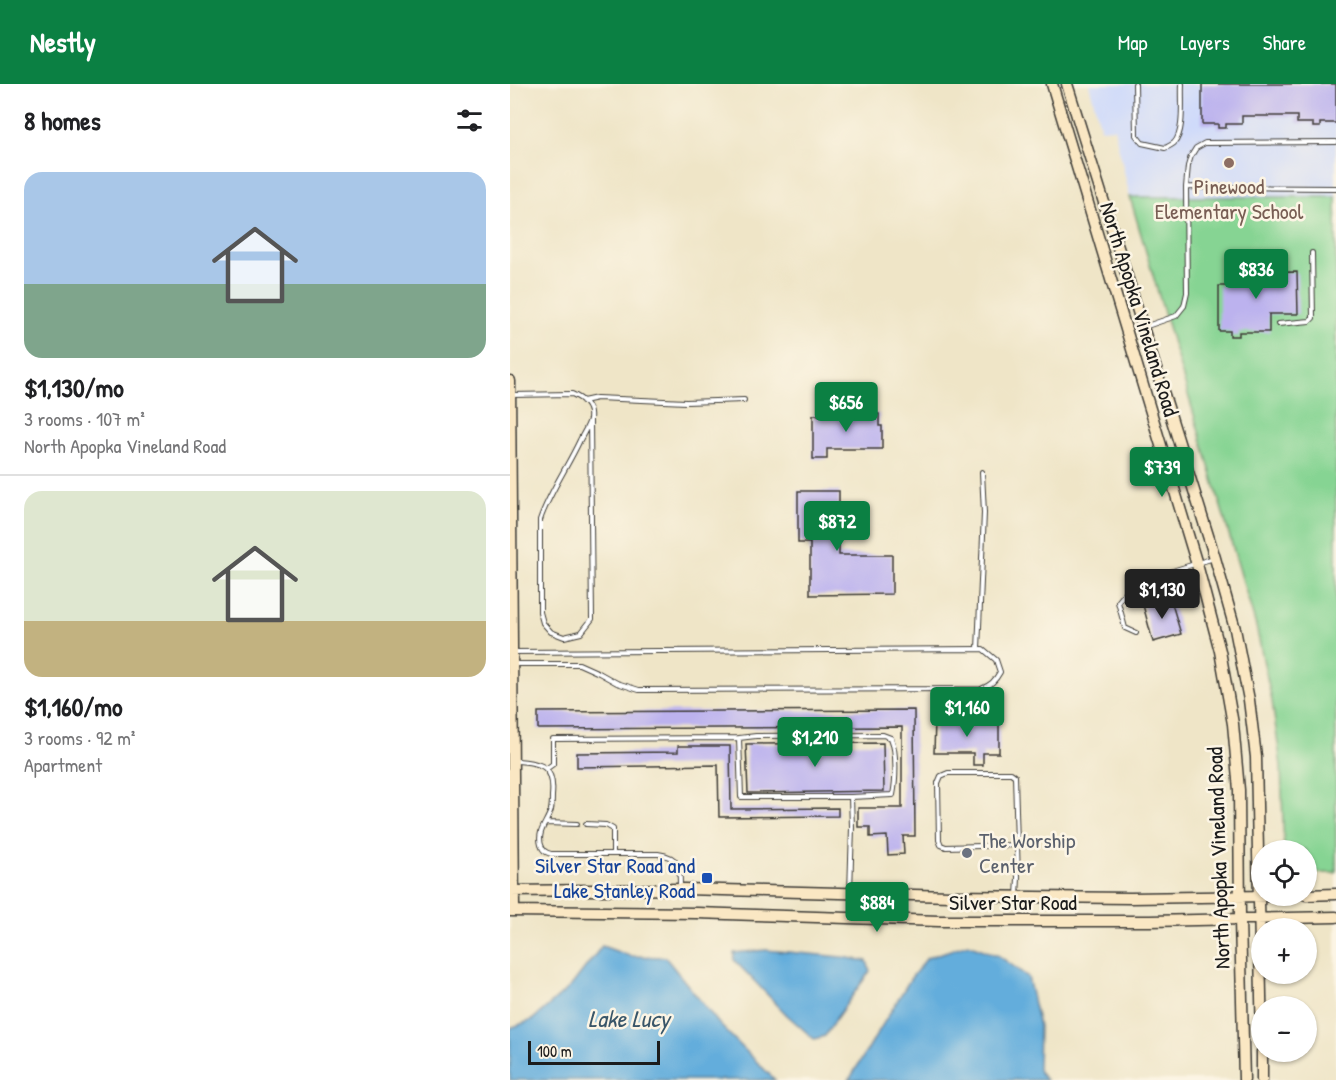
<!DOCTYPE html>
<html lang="en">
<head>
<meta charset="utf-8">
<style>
	:root { --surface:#fff; --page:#f6f6f6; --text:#202124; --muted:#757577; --line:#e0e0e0; --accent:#0b8043 }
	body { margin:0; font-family:"Patrick Hand",sans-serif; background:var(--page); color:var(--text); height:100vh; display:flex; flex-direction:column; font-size:22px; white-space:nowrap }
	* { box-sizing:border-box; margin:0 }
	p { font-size:20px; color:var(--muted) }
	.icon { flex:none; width:33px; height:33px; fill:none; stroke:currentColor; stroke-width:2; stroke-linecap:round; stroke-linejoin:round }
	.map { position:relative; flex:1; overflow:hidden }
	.sheet { display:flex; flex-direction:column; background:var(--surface); width:510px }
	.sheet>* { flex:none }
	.controls { position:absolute; left:741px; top:756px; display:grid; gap:12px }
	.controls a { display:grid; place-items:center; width:66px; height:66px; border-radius:50%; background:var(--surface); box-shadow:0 2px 4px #0004; font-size:30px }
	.scale { position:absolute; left:18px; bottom:15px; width:132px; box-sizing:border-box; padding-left:6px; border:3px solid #1c1c1c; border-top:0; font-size:16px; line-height:21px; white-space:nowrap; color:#1c1c1c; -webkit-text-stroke:4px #fcf5e5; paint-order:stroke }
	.price { position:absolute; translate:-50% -51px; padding:0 14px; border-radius:6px; background:var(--accent); color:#fff; font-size:20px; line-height:39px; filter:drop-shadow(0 2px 3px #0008) }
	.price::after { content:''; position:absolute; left:50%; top:36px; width:18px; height:14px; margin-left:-9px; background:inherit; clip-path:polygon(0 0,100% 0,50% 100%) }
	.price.on { background:#222; color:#fff }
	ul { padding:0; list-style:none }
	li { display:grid; align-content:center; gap:12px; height:318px; padding:0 24px }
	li+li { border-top:2px solid var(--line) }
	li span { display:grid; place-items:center; height:186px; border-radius:18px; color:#555 }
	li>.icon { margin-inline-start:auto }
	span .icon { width:108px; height:108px; fill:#fffc; stroke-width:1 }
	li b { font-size:26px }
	h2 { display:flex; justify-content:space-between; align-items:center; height:72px; padding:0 24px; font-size:26px }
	header { display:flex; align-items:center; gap:36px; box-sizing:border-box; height:84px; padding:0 30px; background:var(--accent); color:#fff }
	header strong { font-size:28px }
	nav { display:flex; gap:33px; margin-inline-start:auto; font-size:21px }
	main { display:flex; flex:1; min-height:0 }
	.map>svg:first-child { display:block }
	.built { fill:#cfdafa }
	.green { fill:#86d493; stroke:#517858; stroke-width:1.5 }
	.water { fill:#64addc; stroke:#40647c; stroke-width:1.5 }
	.building { fill:#bcb2ee }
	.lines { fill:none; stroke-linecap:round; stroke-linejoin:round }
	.lane-casing { stroke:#3c3a36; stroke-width:6 }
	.secondary-casing { stroke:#3c3a36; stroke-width:13 }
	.lane { stroke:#fff; stroke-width:4 }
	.secondary { stroke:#fae7c3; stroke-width:10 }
	.education-dot { fill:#8d6e63; stroke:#fcf5e5; stroke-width:2 }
	.worship-dot { fill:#6b7280; stroke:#fcf5e5; stroke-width:2 }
	.transit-dot { fill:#1a4fb4; stroke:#fcf5e5; stroke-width:2 }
	.labels { text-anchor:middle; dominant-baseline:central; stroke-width:5; stroke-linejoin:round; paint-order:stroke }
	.education-label { font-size:22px; fill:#785e54; stroke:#fcf5e5 }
	.street-label { font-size:22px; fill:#1c1c1c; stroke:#fcf5e5 }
	.worship-label { font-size:22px; fill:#5b616d; stroke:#fcf5e5; text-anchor:start }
	.transit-label { font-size:22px; fill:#164399; stroke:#fcf5e5; text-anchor:end }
	.water-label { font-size:24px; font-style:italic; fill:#395669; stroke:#fcf5e5 }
</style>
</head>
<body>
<header>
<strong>Nestly</strong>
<nav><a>Map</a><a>Layers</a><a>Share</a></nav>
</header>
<main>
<section class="sheet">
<h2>8 homes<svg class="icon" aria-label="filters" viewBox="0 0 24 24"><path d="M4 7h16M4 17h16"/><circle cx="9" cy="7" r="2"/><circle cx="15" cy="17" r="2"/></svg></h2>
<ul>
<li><span style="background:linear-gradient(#a9c7e8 60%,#7fa58c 0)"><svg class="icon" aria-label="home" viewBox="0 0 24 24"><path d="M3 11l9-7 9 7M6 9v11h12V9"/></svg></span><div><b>$1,130/mo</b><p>3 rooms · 107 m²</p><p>North Apopka Vineland Road</p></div></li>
<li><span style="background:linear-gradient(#dfe7d0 70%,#c2b280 0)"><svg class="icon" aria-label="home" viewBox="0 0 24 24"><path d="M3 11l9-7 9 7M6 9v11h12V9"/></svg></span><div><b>$1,160/mo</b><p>3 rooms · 92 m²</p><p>Apartment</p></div></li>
</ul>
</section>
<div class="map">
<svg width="826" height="996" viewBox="0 0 826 996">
	<rect width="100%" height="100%" fill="#fcf5e5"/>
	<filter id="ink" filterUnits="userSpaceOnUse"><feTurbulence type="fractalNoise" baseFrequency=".0167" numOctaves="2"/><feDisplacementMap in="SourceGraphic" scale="12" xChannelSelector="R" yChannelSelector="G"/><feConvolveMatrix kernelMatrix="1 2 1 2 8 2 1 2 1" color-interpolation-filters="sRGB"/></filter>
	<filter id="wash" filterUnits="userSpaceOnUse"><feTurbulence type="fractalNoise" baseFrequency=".008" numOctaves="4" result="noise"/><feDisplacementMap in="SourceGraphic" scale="24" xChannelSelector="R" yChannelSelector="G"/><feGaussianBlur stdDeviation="1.35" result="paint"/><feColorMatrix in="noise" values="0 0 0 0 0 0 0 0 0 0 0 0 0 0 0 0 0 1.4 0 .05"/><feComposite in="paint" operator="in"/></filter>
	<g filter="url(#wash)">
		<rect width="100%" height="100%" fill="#efe5c7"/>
		<path class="built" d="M579,0H826V113H620L604,44L591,45Z"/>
		<path class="green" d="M620,113H826V789H797L796,766H774L771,682L762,617L746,542Z"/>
		<path class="water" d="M458,860L489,872L518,893L529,942L528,986L536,996H339L401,894L417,874Z
			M92,862L120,872L155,873L210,941L265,996H0V944L22,936L61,902Z
			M256,866L332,873L357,877L360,887L325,936L315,952L304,955L277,931L224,876V869Z"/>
		<g id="blocks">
			<path class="building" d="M692,0H826V39H810V43H803V39H787V32H732V40H716V44H708V40H692Z
				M719,185H727V189L787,188L788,230H759V248H729V252H720V247H709V202H719Z
				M369,330V342H372V365H317V375H303V331Z
				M288,407H329V471H382V510L300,511V459H288Z
				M660,513L671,550L643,558L633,521Z
				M404,626L405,752H393L394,770L378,771L377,752L360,753V743H348V724H392V643L28,645V628Z
				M425,636H489V669H473V681H463V669H424Z
				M373,659L374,707L238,709L236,660Z
				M168,662H220L221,725L328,724V732L209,733L208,681L67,683V669L168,668Z"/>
		</g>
	</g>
	<g filter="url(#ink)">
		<use href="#blocks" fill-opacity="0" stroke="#3c3a36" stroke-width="1.5"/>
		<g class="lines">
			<g class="lane-casing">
				<path id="lane" d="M625,0L626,51L632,59L655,64C658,63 661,61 664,59C675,48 671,15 672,0
					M676,103L826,104
					M768,240L800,237L803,234L802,169
					M634,243L666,232L674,222L677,209L676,103L678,82L681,72L686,64L695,59L826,58
					M1,311L62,310C71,314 82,322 80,335C79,341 73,350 70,356C58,382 39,409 30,436V528L33,539L41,548L54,553L71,549L82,535L80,335
					M73,317L87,314L176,318L234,316
					M626,549L615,544L608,518L620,503L656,489L704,474
					M468,565L474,429L472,388
					M3,568L473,565L486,576L490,588C485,597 481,601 471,605L129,606L107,599L89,589L69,580H3
					M229,654L246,652L373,651L381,654C387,668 386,696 383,711L341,713
					M5,677C31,678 45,682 42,712C42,716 42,721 41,726C37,739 27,747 31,761C33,767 35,768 41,770H148C171,773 170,784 170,804
					M36,685L43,680V655L229,654L231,713H341L342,743L340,808
					M36,739L67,740
					M76,740L96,741L103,745V770
					M506,761L436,763L431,761L429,756L428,699L431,692L438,689H501L505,692L508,794L507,812"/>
			</g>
			<g class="secondary-casing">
				<path id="secondary" d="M542,0L688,484L710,567L723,640L729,706L730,836L734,996
					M557,0L705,474L725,545L739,616L746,673L752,959
					M0,297L4,827
					M0,807L174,805L441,812L621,814L758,812
					M796,811L826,810
					M0,827L187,829L429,837H640L826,833
					M752,968V996"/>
			</g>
			<use href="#lane" class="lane"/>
			<use href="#secondary" class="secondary"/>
		</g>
	</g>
	<circle class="education-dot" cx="719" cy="79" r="6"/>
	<circle class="worship-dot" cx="457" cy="769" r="6"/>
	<rect class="transit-dot" x="191" y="788" width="12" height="12" rx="3"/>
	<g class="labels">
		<g class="education-label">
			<text x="719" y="102">Pinewood<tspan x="719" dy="25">Elementary School</tspan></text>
		</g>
		<g class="street-label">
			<text transform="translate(630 225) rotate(73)">North Apopka Vineland Road</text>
			<text transform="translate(708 774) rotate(-92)">North Apopka Vineland Road</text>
			<text x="503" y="818">Silver Star Road</text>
		</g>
		<g class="worship-label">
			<text x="469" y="756">The Worship<tspan x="469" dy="25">Center</tspan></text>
		</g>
		<g class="transit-label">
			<text x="185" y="781">Silver Star Road and<tspan x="185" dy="25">Lake Stanley Road</tspan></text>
		</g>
		<g class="water-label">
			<text x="119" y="934">Lake Lucy</text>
		</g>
	</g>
</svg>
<div class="controls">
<a><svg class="icon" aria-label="locate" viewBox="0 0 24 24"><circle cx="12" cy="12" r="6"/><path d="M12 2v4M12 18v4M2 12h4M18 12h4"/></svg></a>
<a>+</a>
<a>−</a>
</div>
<div class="scale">100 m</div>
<b class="price" style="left:746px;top:216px">$836</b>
<b class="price" style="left:336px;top:349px">$656</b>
<b class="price" style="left:652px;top:414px">$739</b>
<b class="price" style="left:327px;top:468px">$872</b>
<b class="price on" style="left:652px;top:536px">$1,130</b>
<b class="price" style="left:457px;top:654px">$1,160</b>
<b class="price" style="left:305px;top:684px">$1,210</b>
<b class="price" style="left:367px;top:849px">$884</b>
</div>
</main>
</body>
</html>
